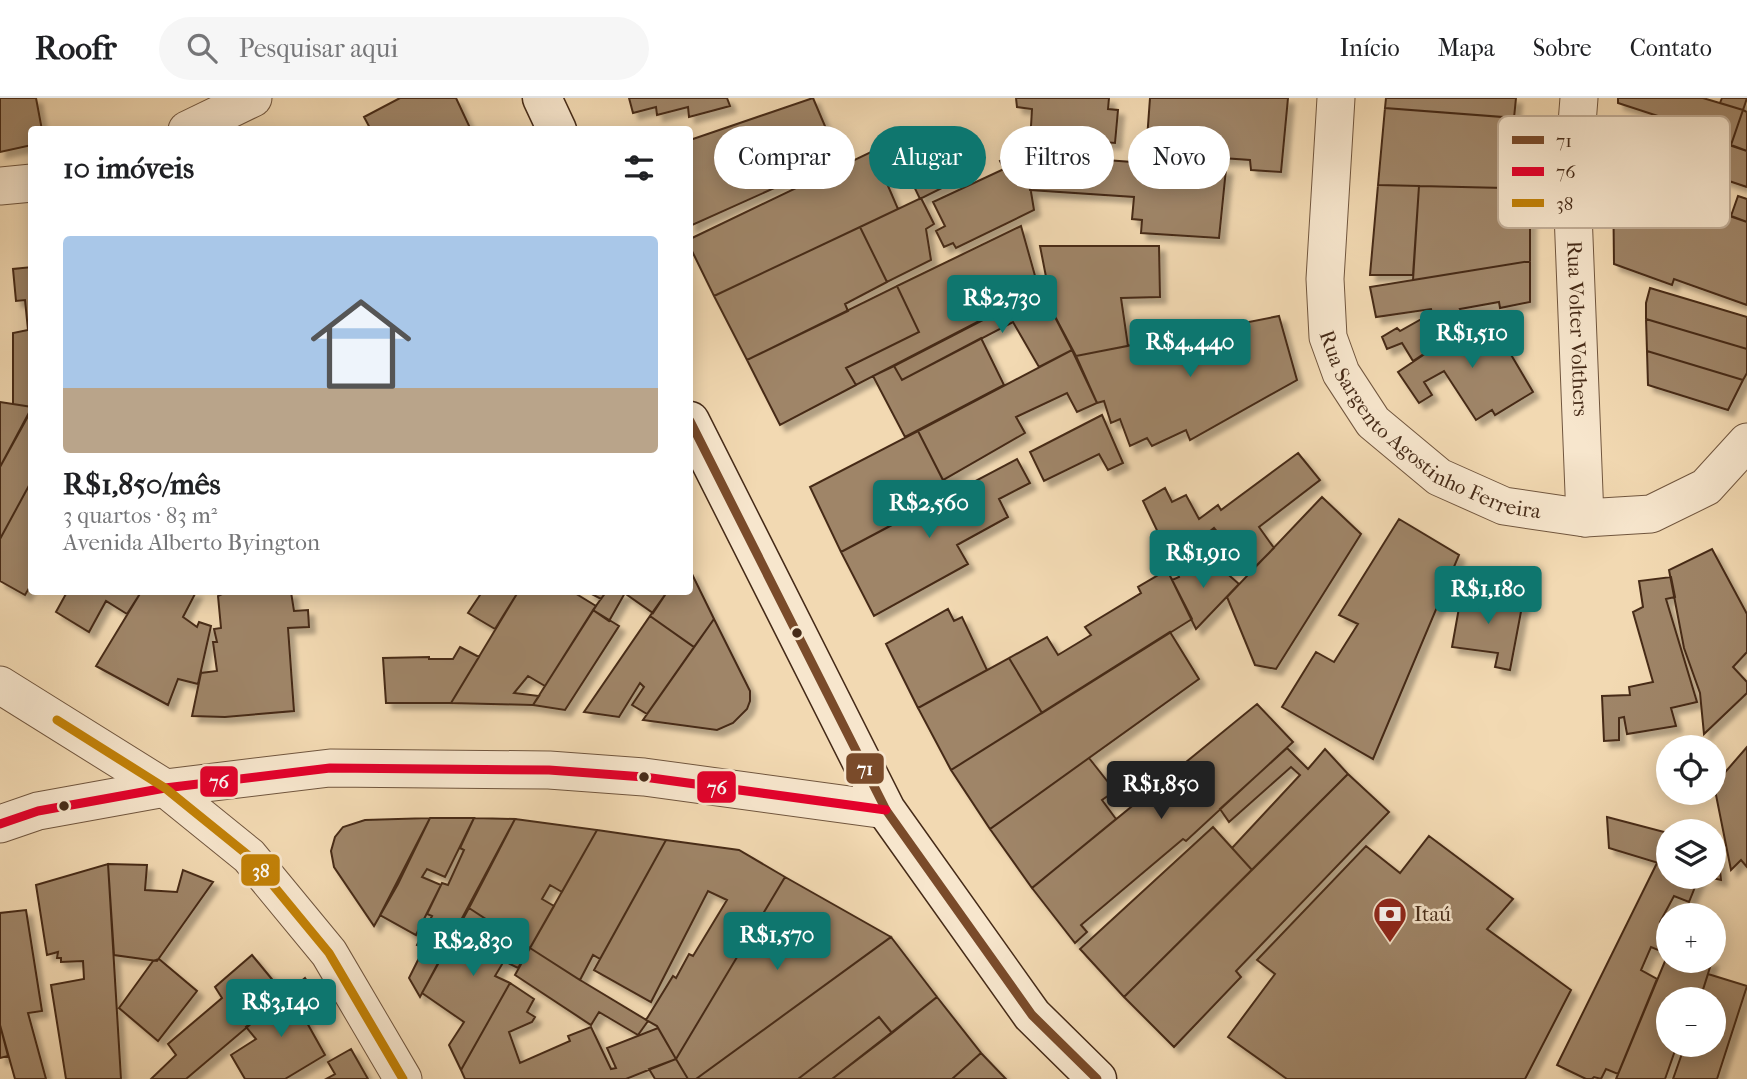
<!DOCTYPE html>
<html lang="pt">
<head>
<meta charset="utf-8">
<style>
	:root { --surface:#fff; --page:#f6f6f6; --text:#202124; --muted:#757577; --line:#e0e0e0; --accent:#0f766e }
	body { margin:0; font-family:"IM FELL French Canon",serif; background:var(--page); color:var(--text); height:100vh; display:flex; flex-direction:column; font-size:26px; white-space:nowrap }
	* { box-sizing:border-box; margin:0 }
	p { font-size:23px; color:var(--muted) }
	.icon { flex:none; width:38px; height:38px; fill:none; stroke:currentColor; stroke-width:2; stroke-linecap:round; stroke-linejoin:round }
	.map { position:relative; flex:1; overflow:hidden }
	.panel { position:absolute; left:28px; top:28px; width:665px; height:469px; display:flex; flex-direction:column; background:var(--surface); border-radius:7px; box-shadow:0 4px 18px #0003 }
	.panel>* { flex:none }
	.hud { position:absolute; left:714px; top:28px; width:665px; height:63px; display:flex; gap:14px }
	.fabs { position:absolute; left:1656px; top:637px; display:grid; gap:14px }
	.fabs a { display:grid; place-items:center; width:70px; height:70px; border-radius:50%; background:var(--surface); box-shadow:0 4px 18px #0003; font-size:35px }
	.price { position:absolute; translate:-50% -60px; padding:0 16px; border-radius:7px; background:var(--accent); color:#fff; font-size:23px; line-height:46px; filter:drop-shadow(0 2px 4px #0008) }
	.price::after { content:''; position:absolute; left:50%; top:42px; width:21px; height:16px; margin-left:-10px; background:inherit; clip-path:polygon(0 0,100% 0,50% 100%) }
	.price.on { background:#222; color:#fff }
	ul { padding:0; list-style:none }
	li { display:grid; align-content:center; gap:14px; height:371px; padding:0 35px }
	li span { display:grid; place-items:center; height:217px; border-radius:7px; color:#555 }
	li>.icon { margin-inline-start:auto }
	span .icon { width:126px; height:126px; fill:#fffc; stroke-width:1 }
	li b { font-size:30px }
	h2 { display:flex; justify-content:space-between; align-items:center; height:84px; padding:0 35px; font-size:30px }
	.tag { padding:0 24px; border-radius:32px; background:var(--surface); box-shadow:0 4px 18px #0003; font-size:24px; line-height:63px }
	.tag.on { background:var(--accent); color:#fff }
	header { display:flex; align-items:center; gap:42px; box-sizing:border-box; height:98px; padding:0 35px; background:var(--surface); border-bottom:2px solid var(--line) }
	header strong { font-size:33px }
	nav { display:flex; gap:38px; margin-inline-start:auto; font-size:24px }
	.search { width:490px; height:63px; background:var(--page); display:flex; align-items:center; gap:18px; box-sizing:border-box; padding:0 24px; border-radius:38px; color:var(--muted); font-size:26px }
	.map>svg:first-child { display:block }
	.building { fill:#9f8568; stroke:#462b18; stroke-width:2; filter:url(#shadow) }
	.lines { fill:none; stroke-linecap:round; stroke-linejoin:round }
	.street-casing { stroke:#71563e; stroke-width:39 }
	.secondary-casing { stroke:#462b18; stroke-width:41 }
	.street { stroke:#f7e6cd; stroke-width:37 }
	.secondary { stroke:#f7e6cd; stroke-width:38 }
	.bus-1-casing { stroke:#f7e6cd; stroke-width:14 }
	.bus-2-casing { stroke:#f7e6cd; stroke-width:14 }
	.bus-3-casing { stroke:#f7e6cd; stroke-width:14 }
	.bus-1 { stroke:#7a4b2a; stroke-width:9 }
	.bus-2 { stroke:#e4002b; stroke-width:9 }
	.bus-3 { stroke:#c28107; stroke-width:9 }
	.bus-dot { fill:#462b18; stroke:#f7e6cd; stroke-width:2.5 }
	.labels { text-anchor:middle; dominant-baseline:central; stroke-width:5; stroke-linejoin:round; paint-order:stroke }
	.street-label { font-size:21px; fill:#462b18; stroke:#f7e6cd }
	.poi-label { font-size:21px; fill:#462b18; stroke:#f7e6cd; text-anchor:start }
	.key { fill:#f7e6cd; stroke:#c2ae97; stroke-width:2 }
	.key-label { font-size:19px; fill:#462b18 }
	.line-badge { stroke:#f7e6cd; stroke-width:2.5 }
	.badge-label { font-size:19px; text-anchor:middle; font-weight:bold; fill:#fff }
</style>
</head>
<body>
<header>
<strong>Roofr</strong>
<div class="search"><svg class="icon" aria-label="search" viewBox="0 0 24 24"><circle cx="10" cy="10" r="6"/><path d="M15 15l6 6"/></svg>Pesquisar aqui</div>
<nav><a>Início</a><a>Mapa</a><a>Sobre</a><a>Contato</a></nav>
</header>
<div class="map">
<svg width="1747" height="981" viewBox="0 0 1747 981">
	<defs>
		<filter id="shadow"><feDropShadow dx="6" dy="6" stdDeviation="2" flood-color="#0004"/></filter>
	</defs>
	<rect width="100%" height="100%" fill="#f2d9b2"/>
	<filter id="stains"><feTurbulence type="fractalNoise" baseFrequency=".00286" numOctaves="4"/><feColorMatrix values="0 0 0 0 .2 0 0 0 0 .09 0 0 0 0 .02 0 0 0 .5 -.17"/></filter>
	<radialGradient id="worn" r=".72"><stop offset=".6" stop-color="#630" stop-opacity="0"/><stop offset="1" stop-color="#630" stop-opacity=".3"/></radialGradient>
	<path class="building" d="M0,0H36L42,32H32V47L0,54Z
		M400,0H456L471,32H371L364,19Z
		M629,0H727L730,8L689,19L688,9L657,17L656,9L633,15Z
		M813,0L839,61L690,128V42Z
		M1016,0H1109L1108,11L1118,12L1115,45L1104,44L1103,52L1030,45L1032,11L1017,9Z
		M1150,0H1288L1281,74L1251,72L1250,62L1222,60V58L1166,54L1165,57L1146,55Z
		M1386,0H1516L1514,20L1385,10Z
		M1618,0H1703L1743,12L1731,47L1663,25L1664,20L1618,5Z
		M1722,0H1747L1743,12L1720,5Z
		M1385,10L1531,21L1530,49L1505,46L1504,90L1378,87Z
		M1743,12L1747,14V53L1731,47Z
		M1663,25L1747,53V89L1708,76L1700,99L1646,81L1644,89L1613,78L1615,47L1651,58Z
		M1024,51L1034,112L956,150L953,145L944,149L936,133L945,128L933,104L1004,71L1000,63Z
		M873,53L898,111L714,198L690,149V141Z
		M1025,56L1226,71L1219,140L1141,135L1142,122L1132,121L1134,99L1030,92Z
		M946,61L958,82L920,101L909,78Z
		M1613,78L1747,124V207L1674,181L1672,187L1614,166Z
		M1378,87L1419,88L1413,177H1370Z
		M1419,88L1504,90L1503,101H1530V163L1413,182Z
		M1738,98L1747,101V124L1731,118Z
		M921,100L934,126L926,131L931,162L887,184L860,129Z
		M1021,128L1039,192L856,287L846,270L919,234L897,188Z
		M860,129L887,184L845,206L848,213L747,262L714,198Z
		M1040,148H1159L1160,199L1121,200L1128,248L1076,258L1041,192L1048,189Z
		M1530,163V204L1500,210L1499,204L1460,211L1469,226L1413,263L1402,245L1387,251L1382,239L1397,230L1400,233L1432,215L1431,211L1376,219L1370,189Z
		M32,169V309L13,306V235L28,232L25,202L16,203L13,171Z
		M897,188L919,234L846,270L856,287L780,327L747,262Z
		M1650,190L1747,219V251L1646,221V205Z
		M1041,192L1072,252L1039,269L1013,224L902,282L894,268Z
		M1487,216L1533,294L1495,317L1492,312L1476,322L1444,273L1424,284L1432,297L1419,305L1398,274L1483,217Z
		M1279,218L1297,282L1190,342L1186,332L1152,348L1147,340L1130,348L1120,321L1111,325L1104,303L1097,305L1076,258Z
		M1646,221L1747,251V275L1743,282L1647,253Z
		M981,240L1004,287L905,339L873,278L894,268L902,282Z
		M1072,252L1097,305L1077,314L1067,295L1016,319L1025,335L943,382L918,333Z
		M1647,253L1743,282L1728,312L1648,287Z
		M0,304L32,309L0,369Z
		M32,311V382L0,441V369Z
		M1102,317L1123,365L1108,372L1099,356L1044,383L1030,354Z
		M918,333L950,396L841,454L810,389Z
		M1298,355L1320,382L1259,429L1274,450L1250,474L1214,430L1172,464L1143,403L1165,390L1172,404L1186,397L1199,421L1218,407L1221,412Z
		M1017,361L1030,385L999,401L1008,419L957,447L968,466L874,518L841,454Z
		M32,382V485L25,497L0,483V441Z
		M1322,399L1361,436L1276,571L1255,567L1227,499Z
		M1399,421L1459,457L1373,661L1282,609L1316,554L1334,564L1358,526L1339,517Z
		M1712,451L1747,516V554L1733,569L1747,584V595L1704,636L1700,595L1684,550L1669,472Z
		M1213,463L1239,486L1196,531L1172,482L1179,479L1177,474L1195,464L1202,476Z
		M690,472L714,521L694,549L650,518L667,494H690Z
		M1167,472L1192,521L1042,615L1009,560L1047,539L1058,557L1091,537L1085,529L1141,495L1138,489Z
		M1671,479L1675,499L1666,501L1697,604L1671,610L1676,628L1627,636L1624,619L1619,620V642L1604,643L1602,598L1630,597L1629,589L1653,584L1633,514L1643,509L1639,483Z
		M1462,493L1523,503L1510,572L1495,569L1498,555L1452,549Z
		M67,494H141L127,516L106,503L89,534L56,514Z
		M141,494H196L183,519L197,529L199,524L211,528L198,586L178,581L168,607L96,568Z
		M226,494H291L294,513L308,512L309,529L288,530L294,613L225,619L192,618L201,575L217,573L213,544H217L214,531L221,530L218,498Z
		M482,494H518L495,531L468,515Z
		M518,494H573L596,508L545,588L528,578L514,595L539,598L533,607L451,605Z
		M588,494H606L601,501Z
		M606,494L625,495L609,523L593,512Z
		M623,494H667L653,515Z
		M948,511L954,523L962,519L987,572L918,610L886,546Z
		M593,512L619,528L565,612L533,607Z
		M650,518L694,549L647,616L632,607L644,589L640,585L619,619L584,614Z
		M714,521L750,593V603L747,611L733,625L717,632L643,622Z
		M1170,534L1199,581L990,731L951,672Z
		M460,549L479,559L451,605H386L383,560L429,559V561H453Z
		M1009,560L1042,615L951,672L918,610Z
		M1257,606L1293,644L1186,743L1183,741L1081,827L1087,834L1075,845L1032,790Z
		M1747,649V769L1741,762L1731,772L1714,687Z
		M1287,650L1308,671L1325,651L1348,676L1252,772L1232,750L1300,677L1291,669L1229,724L1220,711Z
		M1089,660L1115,693L1102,702L1116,721L1032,790L990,731Z
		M1348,676L1389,714L1236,873L1241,879L1174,949L1124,899Z
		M1607,719L1668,735V768L1609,750Z
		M430,720H474L445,779L427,771L422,779L441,787L416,837L380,817Z
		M430,720L398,786L374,828L334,769L331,753L335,739L343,729L365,722Z
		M474,720L515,721L420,899L409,880L424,850L417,847L432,818L427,816L441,787L442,785L448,787L464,752L460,750Z
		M515,721L597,732L562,794L550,787L542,801L554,808L530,850L469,810Z
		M1213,729L1252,772L1124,899L1080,851Z
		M597,732L666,742L600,861L593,857L580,882L530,850Z
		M1429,738L1513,801L1487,831L1571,892L1525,981H1287L1228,939L1275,876L1257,862L1366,748L1400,775Z
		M666,742L739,752L785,779L676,961L657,928L646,922L673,878L676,880L689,856L693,858L727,802L708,793L651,904L594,872Z
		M1713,742L1717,743L1721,782L1708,779H1713Z
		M1657,765L1668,768V779H1699L1689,804L1674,798L1660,824L1665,828L1668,823V856L1651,849L1641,872L1657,881L1618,976L1606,971L1601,981L1594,979L1592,981H1586L1557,967Z
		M108,766L121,981H66L51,887L84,881L83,863L61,864V860H57L58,854L47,857L36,787Z
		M108,766L147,767L145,792L177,794L183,772L213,784L157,863L114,857Z
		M785,779L891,839L696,981H688L676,961Z
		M469,810L530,850L518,870L504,863L495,878L510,885L461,972L449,947L464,924L422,895Z
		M26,812L42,913L28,915L46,981H15L0,927V815Z
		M891,839L937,899L892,935L879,919L798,981H696Z
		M530,850L580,882L648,923L638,937L599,914L591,927L515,877Z
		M1668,856V863H1712L1700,901H1668V947H1677L1665,981H1616Z
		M252,857L285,897L186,981H151L176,957L168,946L222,900L215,889Z
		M159,861L197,893L158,943L119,910L153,863Z
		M1708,876L1747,888L1717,981H1673L1685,947H1713V901H1700Z
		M305,880L320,902L301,914L325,957L285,981H245L231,957L256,941L246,929Z
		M510,885L534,901L527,914L535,919L532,924L509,934L520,965L570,943L568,938L591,929L611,971L616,970L607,950L658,930L676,961L626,981H465L461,972Z
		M937,899L981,955L952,981H832Z
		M879,919L892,935L832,981H798Z
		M0,927L8,958L0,960Z
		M351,951L368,981H326L335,976L328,964Z
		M981,955L1006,981H952Z
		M676,961L688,981H655L649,971Z"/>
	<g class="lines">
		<g class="street-casing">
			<g id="street">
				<path id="s1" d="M1336,0L1325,181L1328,239L1341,275L1373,324L1439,379L1504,408L1585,420L1651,416L1706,389L1747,344"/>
				<path id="s2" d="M1579,0L1572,89L1585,420"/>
				<path d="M187,32L253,0"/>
				<path d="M0,88L32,85"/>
				<path d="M0,587L165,690L249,758L329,855L403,981"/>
				<path d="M0,726L38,713L165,690L330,670L549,672L644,679L886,712"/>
			</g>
		</g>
		<g class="secondary-casing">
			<path id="secondary" d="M542,0L557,32
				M690,323L886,712L1032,917L1097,981"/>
		</g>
		<use href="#street" class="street"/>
		<use href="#secondary" class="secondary"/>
		<g class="bus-1-casing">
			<path id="bus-1" d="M690,323L886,712L1032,917L1097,981"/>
		</g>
		<g class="bus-2-casing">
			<path id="bus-2" d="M0,726L38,713L165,690L330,670L549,672L644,679L886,712"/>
		</g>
		<g class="bus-3-casing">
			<path id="bus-3" d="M57,622L165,690L249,758L329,855L403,981"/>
		</g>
		<use href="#bus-1" class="bus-1"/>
		<use href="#bus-2" class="bus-2"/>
		<use href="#bus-3" class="bus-3"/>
	</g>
	<defs>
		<g id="bank-pin" transform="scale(1.75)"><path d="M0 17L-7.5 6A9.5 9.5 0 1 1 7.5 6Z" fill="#8f2418" stroke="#f7e6cd"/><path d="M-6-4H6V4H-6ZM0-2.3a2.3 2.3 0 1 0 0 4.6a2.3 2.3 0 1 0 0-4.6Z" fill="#fff"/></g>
	</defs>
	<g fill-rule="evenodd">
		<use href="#bank-pin" x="1390" y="816"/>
	</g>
	<g class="bus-dot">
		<circle cx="797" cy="535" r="6"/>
		<circle cx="644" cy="679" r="6"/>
		<circle cx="64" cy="708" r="6"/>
	</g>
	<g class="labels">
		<g class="street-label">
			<text stroke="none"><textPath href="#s2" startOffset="231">Rua Volter Volthers</textPath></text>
			<text stroke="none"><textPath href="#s1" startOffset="382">Rua Sargento Agostinho Ferreira</textPath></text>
		</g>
		<g class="poi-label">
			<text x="1414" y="816">Itaú</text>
		</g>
	</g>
	<rect x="1498" y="18" width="232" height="112" rx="10" class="key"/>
	<rect x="1512" y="38" width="32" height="8" fill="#7a4b2a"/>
	<rect x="1512" y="69" width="32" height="9" fill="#e4002b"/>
	<rect x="1512" y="101" width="32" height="8" fill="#c28107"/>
	<g class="key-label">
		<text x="1556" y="49">71</text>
		<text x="1556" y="80">76</text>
		<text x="1556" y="112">38</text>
	</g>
	<g class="line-badge">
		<rect x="845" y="654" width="40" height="33" rx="7" fill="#7a4b2a"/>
		<rect x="199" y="667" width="40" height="33" rx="7" fill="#e4002b"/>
		<rect x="696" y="672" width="41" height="34" rx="7" fill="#e4002b"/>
		<rect x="240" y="755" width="41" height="34" rx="7" fill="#c28107"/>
	</g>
	<g class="badge-label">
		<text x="865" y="677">71</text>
		<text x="219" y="690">76</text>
		<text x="717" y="696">76</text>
		<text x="261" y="779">38</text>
	</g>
	<rect width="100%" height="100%" filter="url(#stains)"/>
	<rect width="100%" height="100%" fill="url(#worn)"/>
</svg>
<div class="fabs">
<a><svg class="icon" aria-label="locate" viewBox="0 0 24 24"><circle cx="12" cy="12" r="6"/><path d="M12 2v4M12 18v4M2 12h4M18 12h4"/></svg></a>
<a><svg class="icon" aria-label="layers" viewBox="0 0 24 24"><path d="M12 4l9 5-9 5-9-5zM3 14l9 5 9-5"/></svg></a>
<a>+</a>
<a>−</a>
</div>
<b class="price" style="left:1002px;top:237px">R$2,730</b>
<b class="price" style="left:1472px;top:272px">R$1,510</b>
<b class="price" style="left:1190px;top:281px">R$4,440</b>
<b class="price" style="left:929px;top:442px">R$2,560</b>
<b class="price" style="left:1203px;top:492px">R$1,910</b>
<b class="price" style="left:1488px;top:528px">R$1,180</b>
<b class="price on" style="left:1161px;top:723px">R$1,850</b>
<b class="price" style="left:777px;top:874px">R$1,570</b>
<b class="price" style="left:473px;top:880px">R$2,830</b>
<b class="price" style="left:281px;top:941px">R$3,140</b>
<div class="hud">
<a class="tag">Comprar</a>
<a class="tag on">Alugar</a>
<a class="tag">Filtros</a>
<a class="tag">Novo</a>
</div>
<section class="panel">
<h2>10 imóveis<svg class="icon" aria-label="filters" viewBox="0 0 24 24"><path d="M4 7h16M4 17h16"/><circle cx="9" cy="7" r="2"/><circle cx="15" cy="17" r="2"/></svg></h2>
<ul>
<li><span style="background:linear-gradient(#a9c7e8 70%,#b9a48a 0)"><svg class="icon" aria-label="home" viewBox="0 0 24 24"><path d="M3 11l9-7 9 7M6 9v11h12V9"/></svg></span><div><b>R$1,850/mês</b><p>3 quartos · 83 m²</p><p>Avenida Alberto Byington</p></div></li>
</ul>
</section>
</div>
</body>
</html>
